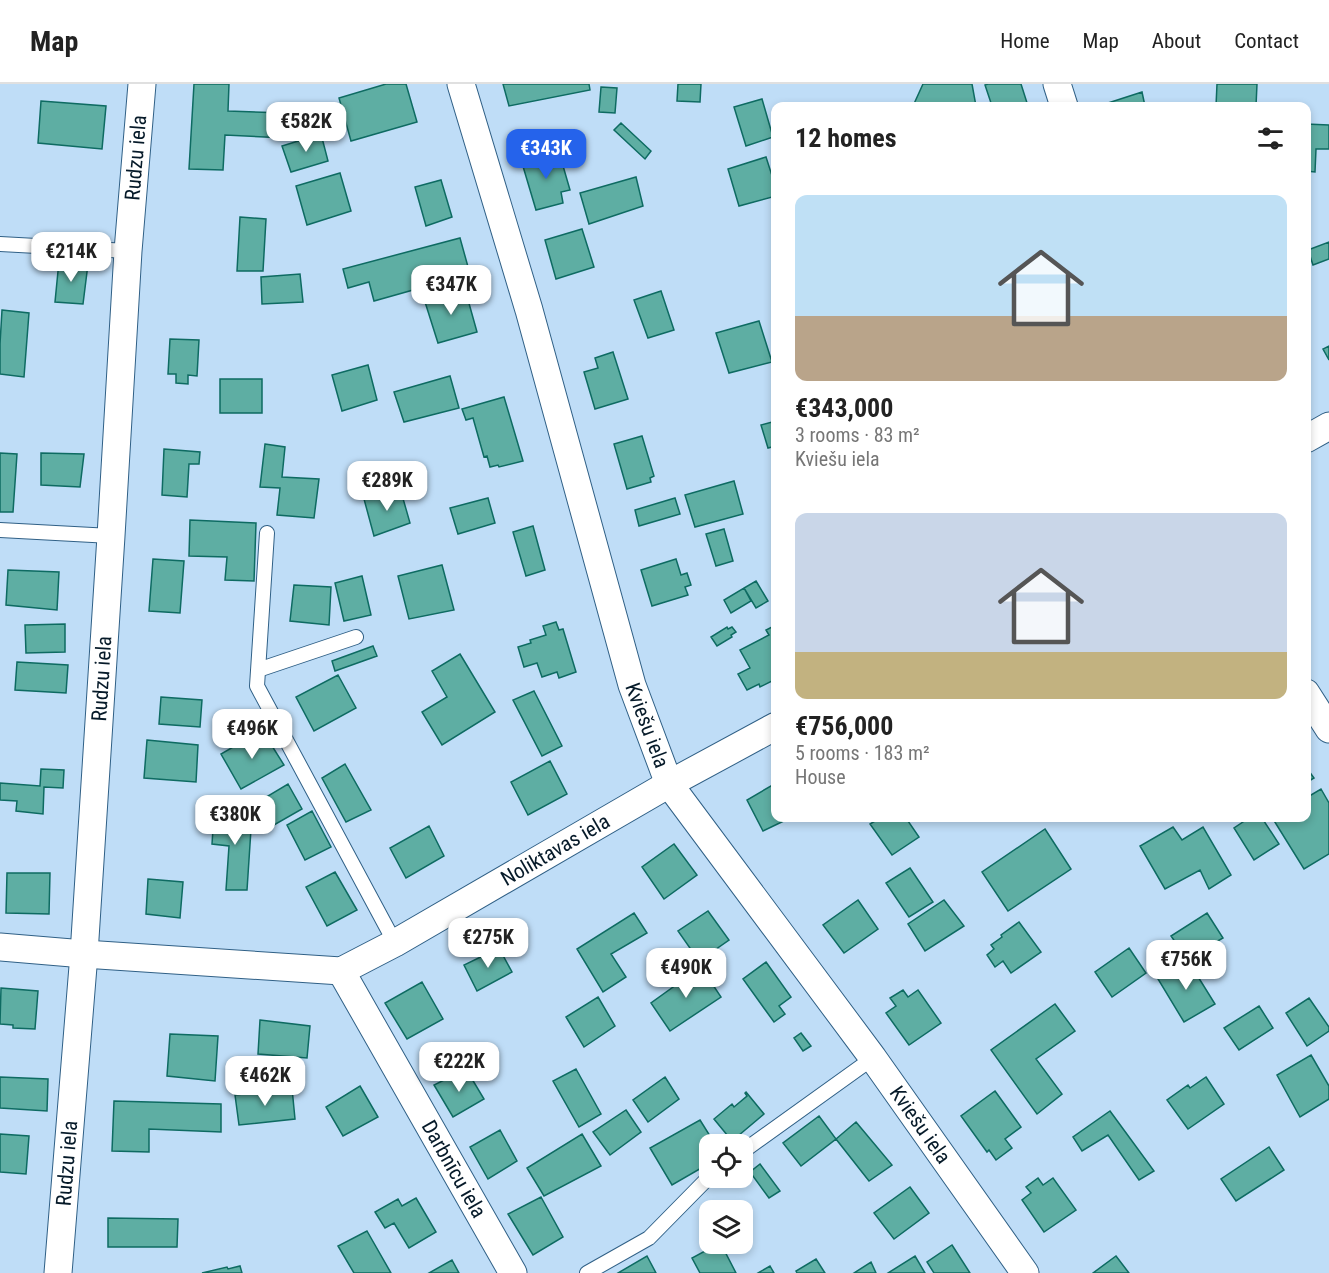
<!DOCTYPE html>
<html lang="en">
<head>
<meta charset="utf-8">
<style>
	:root { --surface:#fff; --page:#f6f6f6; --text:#222; --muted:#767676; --line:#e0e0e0; --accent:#2563eb }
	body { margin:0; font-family:"Roboto Condensed",sans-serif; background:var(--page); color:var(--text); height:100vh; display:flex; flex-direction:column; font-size:22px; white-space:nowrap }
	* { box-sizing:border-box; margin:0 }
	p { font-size:20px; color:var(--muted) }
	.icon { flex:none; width:33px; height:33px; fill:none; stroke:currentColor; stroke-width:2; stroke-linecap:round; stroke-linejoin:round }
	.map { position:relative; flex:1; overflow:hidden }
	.panel { position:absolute; left:771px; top:18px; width:540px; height:720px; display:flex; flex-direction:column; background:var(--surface); border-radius:12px; box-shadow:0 3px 9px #0003 }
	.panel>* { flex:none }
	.controls { position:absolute; left:699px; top:1050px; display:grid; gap:12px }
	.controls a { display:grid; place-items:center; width:54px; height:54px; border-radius:12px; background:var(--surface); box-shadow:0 3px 9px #0003; font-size:30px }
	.price { position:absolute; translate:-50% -51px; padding:0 14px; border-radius:12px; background:#fff; color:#222; font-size:20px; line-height:39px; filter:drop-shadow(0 2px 3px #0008) }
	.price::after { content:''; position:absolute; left:50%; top:36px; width:18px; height:14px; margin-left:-9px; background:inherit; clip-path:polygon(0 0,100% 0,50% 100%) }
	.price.on { background:var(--accent); color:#fff }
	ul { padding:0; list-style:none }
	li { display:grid; align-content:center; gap:12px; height:318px; padding:0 24px }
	li span { display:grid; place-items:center; height:186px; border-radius:12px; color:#555 }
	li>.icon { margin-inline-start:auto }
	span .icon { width:108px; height:108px; fill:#fffc; stroke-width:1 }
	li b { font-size:26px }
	h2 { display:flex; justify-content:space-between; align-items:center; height:72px; padding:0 24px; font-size:26px }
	header { display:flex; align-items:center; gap:36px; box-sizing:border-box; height:84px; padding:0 30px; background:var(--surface); border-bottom:2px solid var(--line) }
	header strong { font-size:28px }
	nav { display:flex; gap:33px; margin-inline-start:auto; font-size:21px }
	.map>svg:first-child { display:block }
	.building { fill:#5eaea3; stroke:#0e6b62; stroke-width:1.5 }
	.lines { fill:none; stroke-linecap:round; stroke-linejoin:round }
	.lane-casing { stroke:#306086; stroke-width:16 }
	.street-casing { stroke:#306086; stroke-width:29 }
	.lane { stroke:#fff; stroke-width:14 }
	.street { stroke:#fff; stroke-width:27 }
	.labels { text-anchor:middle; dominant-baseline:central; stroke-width:5; stroke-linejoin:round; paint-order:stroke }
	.street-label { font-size:21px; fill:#061a29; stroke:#f5fbff }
</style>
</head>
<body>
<header>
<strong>Map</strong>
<nav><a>Home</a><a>Map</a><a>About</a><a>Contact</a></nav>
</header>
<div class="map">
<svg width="1329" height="1189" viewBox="0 0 1329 1189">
	<rect width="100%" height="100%" fill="#bfddf7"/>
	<path class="building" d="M194,0H229L228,27L285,29V54L225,51L223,86L189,85Z
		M386,0H406L417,38L351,57L339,14Z
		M503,0H589L590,6L509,22Z
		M678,0H701L700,18L677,17Z
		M923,0H972L976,22H913Z
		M988,0H1021L1028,22H992L985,1Z
		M1217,0H1257L1256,22H1216Z
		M601,3L617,4L615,29L599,28Z
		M1142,8L1145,22H1109L1108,19Z
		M762,15L773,53L746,62L734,23Z
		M41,17L106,22L102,65L38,59Z
		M621,39L651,67L645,75L614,46Z
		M1306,40L1329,41V65H1316L1315,88L1306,87Z
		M321,50L328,77L291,88L282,62Z
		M559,68L570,106L561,108L563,119L536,126L522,79Z
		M766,73L776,104V112L739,122L728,85Z
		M340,89L351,127L307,141L296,102Z
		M636,93L643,122L589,140L580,109Z
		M441,96L452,133L426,142L415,103Z
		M240,133L266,135L263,187H237Z
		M582,145L594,183L556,195L545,156Z
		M460,154L470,190L374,217L369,198L348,204L343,185Z
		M1329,158V175L1313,181L1308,166Z
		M59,177L88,180L83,220L55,218Z
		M300,190L303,218L262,220L261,193Z
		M465,205L477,248L438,259L425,218Z
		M661,207L674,246L648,254L634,216Z
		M2,226L29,229L24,293L0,290V260Z
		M759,237L772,278L729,289L716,249Z
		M170,255L199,256L197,292L188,291V300L176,299V290H168Z
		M1329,262V276L1323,265Z
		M613,268L628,315L595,325L584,288L598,284L595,274Z
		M368,281L377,316L342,327L332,291Z
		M450,292L459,324L404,338L394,308Z
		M220,295H262V329H220Z
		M504,313L523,377L499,383L498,381L490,383L487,372L484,373L473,334L466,336L462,325Z
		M776,337V362L768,364L761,341Z
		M642,352L654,392L650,394L651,398L627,405L614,360Z
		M265,360L285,363L282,393L319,395L314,434L277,431L280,404L260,403Z
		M164,365L200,368L199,380H189L187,413L162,411Z
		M0,369L17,370L13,428H0Z
		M41,369L84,370L80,403L41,401Z
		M734,397L743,430L695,443L685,411Z
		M400,404L410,439L374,452L364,415Z
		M488,414L495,439L458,450L450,424Z
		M675,414L680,430L639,442L635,426Z
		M190,436L256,439L254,497L225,496L227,473L189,472Z
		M533,442L545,486L526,492L513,448Z
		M724,445L733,477L716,482L706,450Z
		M153,475L184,477L180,529L149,527Z
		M676,475L681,491L687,489L691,501L685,503L688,511L652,522L641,486Z
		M442,481L454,526L409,535L398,492Z
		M8,486L59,488L57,526L6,521Z
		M362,492L371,531L344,537L335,499Z
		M756,497L768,517L756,524L744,504Z
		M294,501L331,503L329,541L290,537Z
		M744,504L751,517L731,529L724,516Z
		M556,538L559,546L563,545L576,588L559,594L557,588L542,593L537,579L524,583L518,563L531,559L530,556L546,551L543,542Z
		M65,540V568L26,569L25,541Z
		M774,542L776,595L760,603L759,600L747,606L738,590L750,584L740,566L769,551L766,546Z
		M727,543L728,545L732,543L736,548L731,551L732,553L717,562L711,553Z
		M373,562L377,572L335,587L332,577Z
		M460,570L495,628L442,661L422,628L447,613L432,587Z
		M17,578L68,581L66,609L15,606Z
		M338,591L356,624L314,647L296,613Z
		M534,607L562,662L542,672L513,616Z
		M161,613L202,616L200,643L159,640Z
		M262,646L284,681L241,705L221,670Z
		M147,656L198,661L196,698L144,694Z
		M550,677L567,710L528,731L511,698Z
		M345,680L371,726L346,738L322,694Z
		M1306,683L1314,694L1306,699Z
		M41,685L64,686L63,704L44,703L43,730L16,727L17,717L0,716V699L40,702Z
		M776,699V734H790L763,747L747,716Z
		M288,700L302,725L267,745L253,721Z
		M1321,705L1329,719V770L1304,785L1273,735L1275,734H1306V714Z
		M312,727L331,763L305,776L287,741Z
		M214,730H252L247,806H226L229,762L212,760Z
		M880,734H906L919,753L892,771L870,740Z
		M1249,734H1262L1279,760L1254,776L1234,744Z
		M429,742L444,772L406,794L390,764Z
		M1173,743L1182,756L1203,743L1231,791L1209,805L1200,786L1165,805L1140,762Z
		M1045,745L1071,785L1008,827L982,788Z
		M674,760L697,791L664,815L642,783Z
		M910,784L933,818L909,833L886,799Z
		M335,788L357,826L327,842L306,803Z
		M7,789H50L49,830L6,829Z
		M148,795L183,798L180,834L146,830Z
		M858,816L878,845L844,869L823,841Z
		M944,816L964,842L925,867L908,840Z
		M708,827L729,856L699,877L678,847Z
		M634,829L647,849L611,870L626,893L603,908L577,865Z
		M1207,829L1223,854L1187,875L1171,852Z
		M1019,838L1041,868L1011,889L1003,877L995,883L987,871L994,865L991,861L1002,853L1001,851Z
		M499,864L512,888L477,907L464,881Z
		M1129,864L1146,889L1112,913L1095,888Z
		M1187,875L1215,920L1184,938L1158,895Z
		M766,878L791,913L779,922L785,930L774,938L743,895Z
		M701,883L721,913L670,947L651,919Z
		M422,898L443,935L407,955L385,919Z
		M1,904L38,907L35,945L13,944V941L0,940Z
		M903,906L908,913L918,906L941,939L909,961L886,929L896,922L890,914Z
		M598,913L615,942L584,963L566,933Z
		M1309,914L1329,943V947L1307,962L1286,929Z
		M1055,920L1075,947L1036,975L1062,1010L1037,1030L991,966Z
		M1259,922L1273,944L1239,966L1224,944Z
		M260,936L310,942L307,974L258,970Z
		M801,949L811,962L803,967L794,954Z
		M170,950L218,952L215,997L167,992Z
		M1311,971L1329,1002V1015L1300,1033L1277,991Z
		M466,985L484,1015L453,1033L434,1001Z
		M576,985L601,1030L579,1043L553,997Z
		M0,993L48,995L47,1027L0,1024Z
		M665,993L679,1015L648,1038L633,1016Z
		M1206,993L1224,1020L1188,1045L1167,1016L1188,1001L1190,1004Z
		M360,1002L378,1033L343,1052L326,1023Z
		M292,1004L295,1035L239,1041L235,1011Z
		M995,1007L1021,1043L1005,1055L1012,1064L996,1076L989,1066L987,1068L961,1032Z
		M746,1008L764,1030L732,1057L714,1035L732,1020L734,1023L747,1012L745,1009Z
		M114,1017L221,1020V1048L149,1045V1068L112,1067Z
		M626,1026L641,1048L610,1071L593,1048Z
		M1110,1027L1154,1087L1139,1096L1108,1051L1082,1067L1073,1053Z
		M819,1032L836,1055L801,1082L783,1059Z
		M700,1036L715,1060H710V1079L672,1101L650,1064Z
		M856,1038L892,1081L869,1097L836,1055Z
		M500,1046L517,1077L488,1095L470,1063Z
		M0,1050L29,1052L26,1090L0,1088Z
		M582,1050L601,1082L544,1112L527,1084Z
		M1269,1063L1284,1086L1236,1117L1221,1095Z
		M760,1080L780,1107L769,1114L750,1088Z
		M1038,1094L1043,1101L1053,1094L1076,1126L1044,1148L1022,1116L1031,1109L1026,1103Z
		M910,1103L929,1129L894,1155L874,1129Z
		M541,1113L563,1153L533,1171L508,1130Z
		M416,1114L436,1148L409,1164L394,1139L385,1144L375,1128L398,1115L402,1122Z
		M108,1134L178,1135L177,1163H108Z
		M367,1147L391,1189H354L338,1162Z
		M718,1160H721L736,1189H700L692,1174Z
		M952,1161L970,1189H934L927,1178Z
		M647,1172L656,1189H618Z
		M915,1172L925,1189H888Z
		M1116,1172L1129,1189H1093Z
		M816,1175L825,1189H797L796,1187Z
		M452,1176L459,1189H429Z
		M871,1178L876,1189H854Z
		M240,1182L242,1189H202L227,1183L228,1185Z
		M770,1182L774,1189H758Z"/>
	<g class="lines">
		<g class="lane-casing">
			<path id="lane" d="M0,160L128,167
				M0,446L111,452
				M267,449L257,602L395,859
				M258,586L356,553
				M742,1068L873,974
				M587,1189L649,1154L710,1092"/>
		</g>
		<g class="street-casing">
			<g id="street">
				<path id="s1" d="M461,0L529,226L632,601L669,700L873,974L1025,1189"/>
				<path d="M1057,0L1064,22"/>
				<path d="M1306,355L1329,342"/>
				<path d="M1306,609L1329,645"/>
				<path id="s2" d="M0,863L84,870L341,887L395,859L669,700L776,642"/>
				<path id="s3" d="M341,887L513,1189"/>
				<path id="s4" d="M58,1189L84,870L111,452L128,167L142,0"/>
			</g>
		</g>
		<use href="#lane" class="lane"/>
		<use href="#street" class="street"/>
	</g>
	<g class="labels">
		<g class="street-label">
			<text stroke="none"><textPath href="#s4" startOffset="1118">Rudzu iela</textPath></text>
			<text stroke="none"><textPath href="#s4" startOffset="596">Rudzu iela</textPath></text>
			<text stroke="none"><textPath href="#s1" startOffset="668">Kviešu iela</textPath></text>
			<text stroke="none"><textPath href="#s2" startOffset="588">Noliktavas iela</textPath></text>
			<text stroke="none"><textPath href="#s1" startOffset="1154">Kviešu iela</textPath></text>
			<text stroke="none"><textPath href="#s4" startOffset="110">Rudzu iela</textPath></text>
			<text stroke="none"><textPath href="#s3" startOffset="228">Darbnīcu iela</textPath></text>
		</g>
	</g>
</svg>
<div class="controls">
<a><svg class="icon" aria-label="locate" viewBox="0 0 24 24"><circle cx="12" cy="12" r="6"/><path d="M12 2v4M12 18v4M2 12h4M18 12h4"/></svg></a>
<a><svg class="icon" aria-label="layers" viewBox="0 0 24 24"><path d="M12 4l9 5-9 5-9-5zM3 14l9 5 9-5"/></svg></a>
</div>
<b class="price" style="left:306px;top:69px">€582K</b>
<b class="price on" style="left:546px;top:96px">€343K</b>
<b class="price" style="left:71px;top:199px">€214K</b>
<b class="price" style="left:451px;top:232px">€347K</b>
<b class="price" style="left:387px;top:428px">€289K</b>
<b class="price" style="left:252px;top:676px">€496K</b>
<b class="price" style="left:235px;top:762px">€380K</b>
<b class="price" style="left:488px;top:885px">€275K</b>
<b class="price" style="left:1186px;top:907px">€756K</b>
<b class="price" style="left:686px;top:915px">€490K</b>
<b class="price" style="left:459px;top:1009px">€222K</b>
<b class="price" style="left:265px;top:1023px">€462K</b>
<section class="panel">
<h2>12 homes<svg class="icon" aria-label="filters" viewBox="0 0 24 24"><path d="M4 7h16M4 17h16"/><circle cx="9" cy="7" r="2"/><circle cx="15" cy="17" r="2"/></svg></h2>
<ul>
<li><span style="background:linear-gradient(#bfe0f5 65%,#b9a48a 0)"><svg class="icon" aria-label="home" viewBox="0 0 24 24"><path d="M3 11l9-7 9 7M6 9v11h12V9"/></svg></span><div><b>€343,000</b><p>3 rooms · 83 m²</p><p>Kviešu iela</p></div></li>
<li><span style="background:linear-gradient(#c9d6e8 75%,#c2b280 0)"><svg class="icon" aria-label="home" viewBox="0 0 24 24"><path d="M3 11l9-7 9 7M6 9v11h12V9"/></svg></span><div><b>€756,000</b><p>5 rooms · 183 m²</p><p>House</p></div></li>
</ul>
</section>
</div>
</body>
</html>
